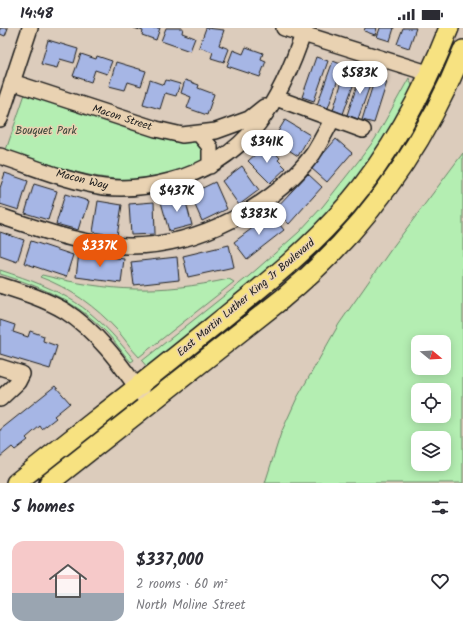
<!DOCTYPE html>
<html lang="en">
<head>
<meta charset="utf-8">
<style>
	:root { --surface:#fff; --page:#f7f7f7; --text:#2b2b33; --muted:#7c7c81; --line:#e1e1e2; --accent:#ea580c }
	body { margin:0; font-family:Kalam,sans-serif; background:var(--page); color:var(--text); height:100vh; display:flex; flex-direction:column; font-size:15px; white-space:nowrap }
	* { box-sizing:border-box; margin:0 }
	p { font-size:13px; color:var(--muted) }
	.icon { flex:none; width:22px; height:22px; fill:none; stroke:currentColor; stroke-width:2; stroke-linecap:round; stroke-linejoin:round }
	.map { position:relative; height:455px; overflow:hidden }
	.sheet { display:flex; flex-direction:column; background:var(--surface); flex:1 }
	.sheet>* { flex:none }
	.needle { width:26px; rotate:108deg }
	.controls { position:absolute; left:411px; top:307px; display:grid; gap:8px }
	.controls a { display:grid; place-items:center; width:40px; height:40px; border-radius:8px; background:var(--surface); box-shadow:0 2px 10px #0003; font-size:20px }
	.price { position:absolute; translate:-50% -34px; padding:0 9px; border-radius:14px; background:#fff; color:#222; font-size:13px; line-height:26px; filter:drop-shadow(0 1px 2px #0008) }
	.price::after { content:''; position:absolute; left:50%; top:24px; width:12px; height:9px; margin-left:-6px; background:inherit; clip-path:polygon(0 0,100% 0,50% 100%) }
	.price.current { background:var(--accent); color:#fff }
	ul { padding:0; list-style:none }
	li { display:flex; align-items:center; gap:12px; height:100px; padding:0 12px }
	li+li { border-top:1px solid var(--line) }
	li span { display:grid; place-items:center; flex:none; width:112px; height:80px; border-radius:12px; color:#555 }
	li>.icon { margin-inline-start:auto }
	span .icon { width:48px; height:48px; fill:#fffc; stroke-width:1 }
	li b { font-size:17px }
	h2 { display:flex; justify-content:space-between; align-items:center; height:48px; padding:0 12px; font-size:17px }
	.status { display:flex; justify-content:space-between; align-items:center; height:28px; padding:0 20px; background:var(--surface); direction:ltr }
	.status svg { height:11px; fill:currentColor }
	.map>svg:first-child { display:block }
	.green { fill:#b4eeb2; stroke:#688567; fill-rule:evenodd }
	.building { fill:#a6b6e5; stroke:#1c1c1c }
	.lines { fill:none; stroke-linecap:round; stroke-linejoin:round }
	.minor-casing { stroke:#1c1c1c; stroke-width:18 }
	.major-casing { stroke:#1c1c1c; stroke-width:22 }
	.minor { stroke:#e9d2b2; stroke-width:15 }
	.major { stroke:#f7e281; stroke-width:19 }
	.labels { text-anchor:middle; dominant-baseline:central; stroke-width:3; stroke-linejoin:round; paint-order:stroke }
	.street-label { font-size:11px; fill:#1c1c1c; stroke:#e9d2b2 }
	.park-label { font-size:11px; fill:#3a463a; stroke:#e9d2b2 }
</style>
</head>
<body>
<div class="status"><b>14:48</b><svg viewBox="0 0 49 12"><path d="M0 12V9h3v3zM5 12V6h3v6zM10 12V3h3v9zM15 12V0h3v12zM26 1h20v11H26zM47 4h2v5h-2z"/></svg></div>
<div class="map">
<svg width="463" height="455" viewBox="0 0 463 455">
	<rect width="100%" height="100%" fill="#dcccbc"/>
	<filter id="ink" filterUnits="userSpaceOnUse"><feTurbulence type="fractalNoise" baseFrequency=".025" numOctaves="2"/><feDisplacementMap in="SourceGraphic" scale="8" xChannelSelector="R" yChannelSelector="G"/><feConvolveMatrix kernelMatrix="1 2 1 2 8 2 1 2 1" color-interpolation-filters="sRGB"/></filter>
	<g filter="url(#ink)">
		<path class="green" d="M409,50L413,60C388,105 361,148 326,187C278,240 218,282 163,327L148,340L142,333L249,248L299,204L323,178L360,131L375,111Z
			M26,63L203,115V133C129,169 78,145 6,122Z
			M463,125V455H265L281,405L297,370L339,296L392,220ZM418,314H444V340H418ZM418,362H444V388H418ZM418,410H444V436H418Z
			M0,242C65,263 91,277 134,332L131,334C122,325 115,313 106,304C76,273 40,258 0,246Z
			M42,247C111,264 159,266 229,251L234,254L139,329C131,321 125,311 117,302C96,279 70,260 40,249Z"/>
		<path class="building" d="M0,0H8L5,8L0,6Z
			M134,0H160L156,12L142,7L143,3Z
			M166,0H183L182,5L195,10L190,23L161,13Z
			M206,0L224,2L219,17L229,21L224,34L211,30L213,24L199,19Z
			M365,0H377L375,7L364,3Z
			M380,0H394L390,13L377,9Z
			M403,0H416L409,20L397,16Z
			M48,12L78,21L74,35L60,31L57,40L41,36Z
			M246,19L263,25L261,31L266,33L260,49L227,38L233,22L243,26Z
			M81,26L96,31L97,28L112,33L107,46L95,42L91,54L73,48Z
			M316,29L328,33L314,73L302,69Z
			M333,33L343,37L328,80L317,77Z
			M116,34L146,43L141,58L128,54L125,62L109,58Z
			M347,37L359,41L343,86L333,82Z
			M362,43L374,46L358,91L347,87Z
			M375,50L387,54L374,95L362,92Z
			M150,52L164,57L166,52L180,56L176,68L165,65L160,81L143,76Z
			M185,52L199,57L198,60L214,66L207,87L187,80L191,69L181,65Z
			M285,92L310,107L298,128L273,112Z
			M336,111L352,125L327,154L311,140Z
			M267,116L280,130L278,132L286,140L270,155L248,133Z
			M242,138L259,162L239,177L222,153Z
			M5,145L28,153L19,182L0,176V160Z
			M308,146L322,159L289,196L274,182Z
			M215,154L227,181L202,193L190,166Z
			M34,156L57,163L48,192L25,185Z
			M65,166L89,173L84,190L82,189L78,202L56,196Z
			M184,167L192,197L169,203L161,174Z
			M98,173L122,177L117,208L93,204Z
			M154,174L155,206L131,207L129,176Z
			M271,186L284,202L247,231L234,214Z
			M0,204L24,212L17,234L0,228Z
			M31,213L73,227L66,249L24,235Z
			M229,217L234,239L188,249L183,228Z
			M79,225L124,231L121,255L76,249Z
			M177,229L179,252L134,257L131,234Z
			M0,292L15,297L13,304L28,309L30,303L44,308L43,313L57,318L50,341L0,326Z
			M55,358L70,375L54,388L56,390L42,401L40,398L26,410L28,412L15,422L12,419L0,429V402Z"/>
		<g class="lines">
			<g class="minor-casing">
				<path id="minor" d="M284,0L431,46
					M12,54L156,101L182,107L216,103L249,91L264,79
					M276,70L363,102
					M0,91L30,0
					M199,106L210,119V138
					M0,128C34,139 69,154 104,159C128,162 148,159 170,153C249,132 281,73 305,0
					M0,188C42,202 87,219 132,218C199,217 273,179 313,126C320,115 326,103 332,92
					M0,257C22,264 45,271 65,283C100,305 125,343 149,376
					M0,339L22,346L18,354L0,371"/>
			</g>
			<g class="major-casing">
				<path id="major" d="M16,455C81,403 147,352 212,299C259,261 307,224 347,177C392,124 424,64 449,0
					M49,455L282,271C363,204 424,120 463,22"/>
			</g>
			<use href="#minor" class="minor"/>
			<use href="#major" class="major"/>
		</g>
	</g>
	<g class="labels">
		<g class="street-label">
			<text transform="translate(122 90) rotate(18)">Macon Street</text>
			<text transform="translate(82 152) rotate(14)">Macon Way</text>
			<text transform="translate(246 270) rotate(-40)">East Martin Luther King Jr Boulevard</text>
		</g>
		<g class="park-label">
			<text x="46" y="103">Bouquet Park</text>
		</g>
	</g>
</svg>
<div class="controls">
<a><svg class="needle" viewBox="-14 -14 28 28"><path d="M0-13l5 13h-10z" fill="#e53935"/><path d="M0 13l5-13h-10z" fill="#7c7c81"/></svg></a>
<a><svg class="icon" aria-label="locate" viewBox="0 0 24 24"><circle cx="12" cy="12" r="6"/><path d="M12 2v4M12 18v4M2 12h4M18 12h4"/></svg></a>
<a><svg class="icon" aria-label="layers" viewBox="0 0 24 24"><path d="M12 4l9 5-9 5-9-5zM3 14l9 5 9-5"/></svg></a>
</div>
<b class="price" style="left:360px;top:67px">$583K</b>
<b class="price" style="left:267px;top:136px">$341K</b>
<b class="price" style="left:177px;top:185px">$437K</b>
<b class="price" style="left:259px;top:208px">$383K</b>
<b class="price current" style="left:100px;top:240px">$337K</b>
</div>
<section class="sheet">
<h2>5 homes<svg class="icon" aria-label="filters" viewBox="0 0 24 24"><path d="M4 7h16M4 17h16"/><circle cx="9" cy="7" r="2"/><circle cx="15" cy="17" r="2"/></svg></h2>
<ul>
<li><span style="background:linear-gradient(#f6c9c9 65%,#9aa5b1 0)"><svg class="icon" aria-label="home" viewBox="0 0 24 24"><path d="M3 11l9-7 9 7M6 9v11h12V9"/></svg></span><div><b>$337,000</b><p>2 rooms · 60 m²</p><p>North Moline Street</p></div><svg class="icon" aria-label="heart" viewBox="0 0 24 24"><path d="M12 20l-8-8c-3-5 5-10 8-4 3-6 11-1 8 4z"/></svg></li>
</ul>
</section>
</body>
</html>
